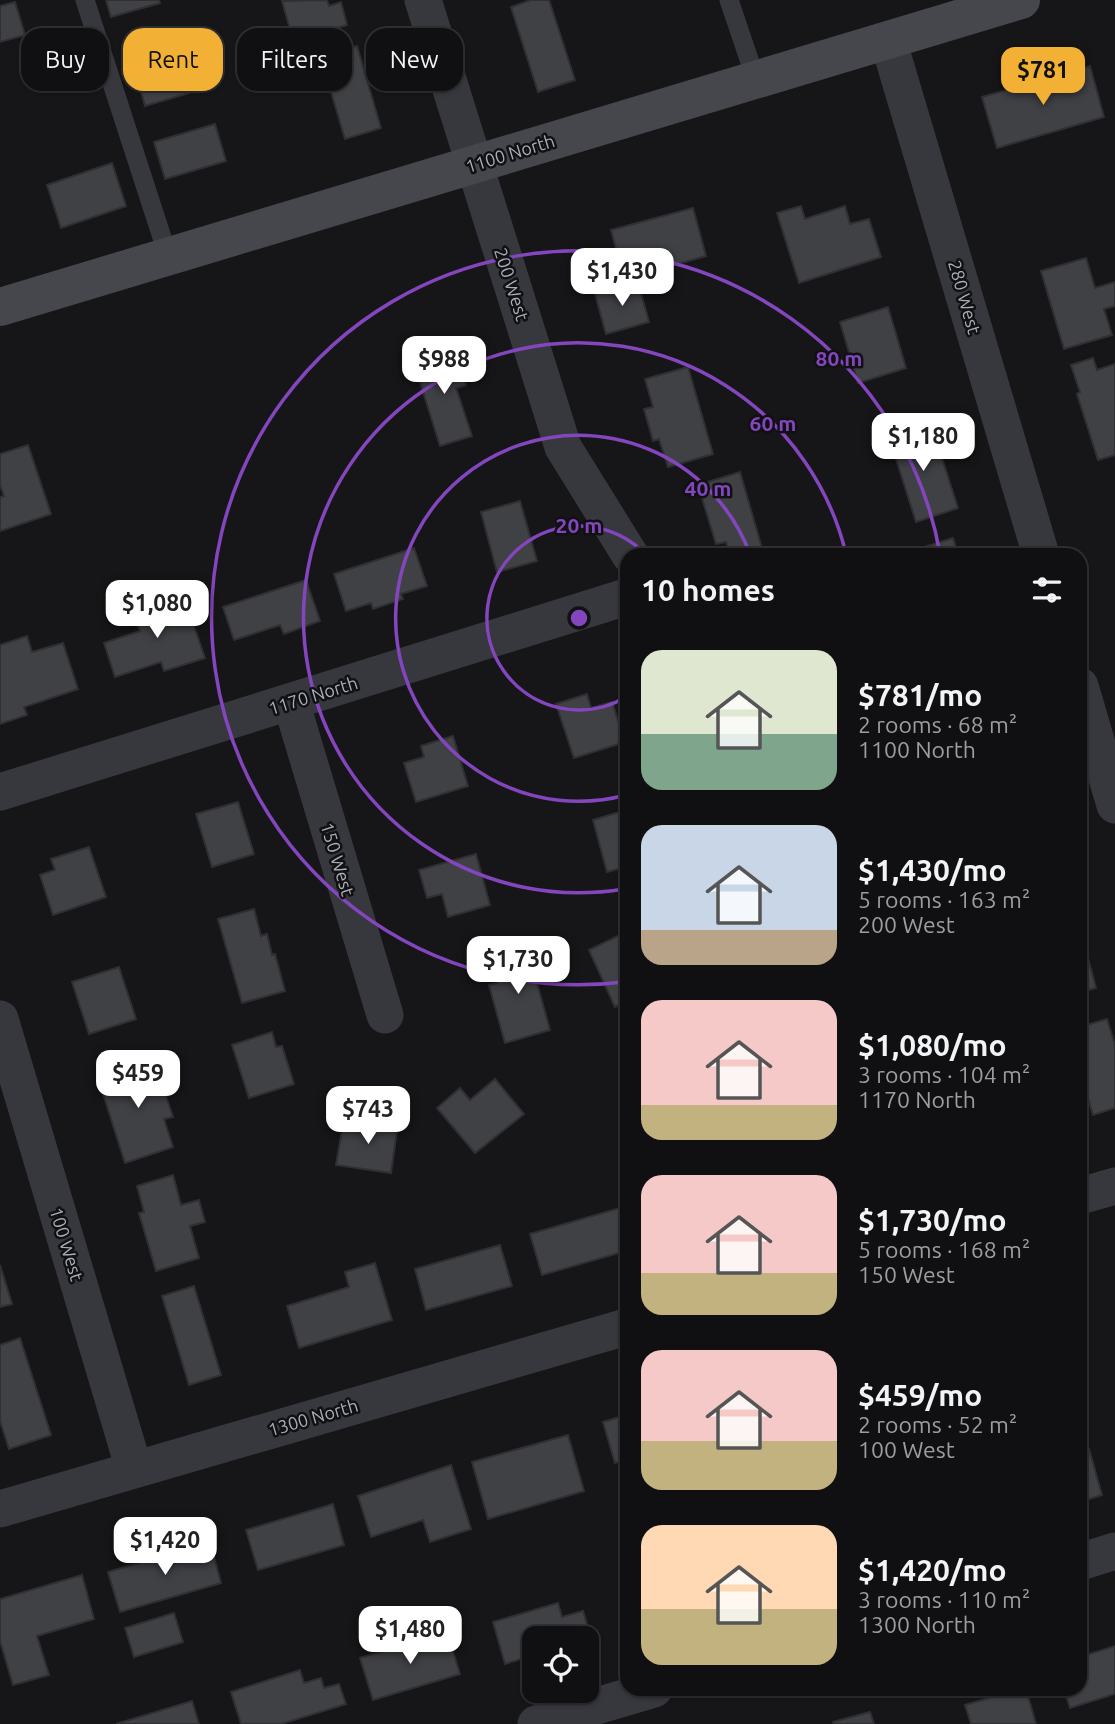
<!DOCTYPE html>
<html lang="en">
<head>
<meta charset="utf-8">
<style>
	:root { --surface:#101012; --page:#1e1e20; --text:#f1f3f6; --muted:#9c9d9f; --line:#303032; --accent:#f2b134 }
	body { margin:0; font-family:Ubuntu,sans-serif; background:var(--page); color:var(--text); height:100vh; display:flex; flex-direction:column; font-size:26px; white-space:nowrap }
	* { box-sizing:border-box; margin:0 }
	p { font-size:23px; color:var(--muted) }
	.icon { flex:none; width:38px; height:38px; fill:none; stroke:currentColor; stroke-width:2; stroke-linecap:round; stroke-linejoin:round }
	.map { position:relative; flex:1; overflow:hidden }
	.sheet { position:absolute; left:620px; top:548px; width:467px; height:1148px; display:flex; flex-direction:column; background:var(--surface); border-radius:21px; box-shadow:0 2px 5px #0004,0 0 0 2px var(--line) }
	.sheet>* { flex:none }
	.banner { position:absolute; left:21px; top:28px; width:494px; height:63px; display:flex; gap:14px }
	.fabs { position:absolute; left:522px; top:1626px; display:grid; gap:14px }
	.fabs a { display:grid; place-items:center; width:77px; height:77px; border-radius:14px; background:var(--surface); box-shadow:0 2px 5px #0004,0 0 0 2px var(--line); font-size:35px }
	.price { position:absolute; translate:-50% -60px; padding:0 16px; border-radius:14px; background:#fff; color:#222; font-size:23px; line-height:46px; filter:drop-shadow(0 2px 4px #0008) }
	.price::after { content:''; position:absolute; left:50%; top:42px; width:21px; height:16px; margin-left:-10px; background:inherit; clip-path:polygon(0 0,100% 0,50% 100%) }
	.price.active { background:var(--accent); color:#111 }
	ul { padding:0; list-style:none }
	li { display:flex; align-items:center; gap:21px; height:175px; padding:0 21px }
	li span { display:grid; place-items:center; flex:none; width:196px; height:140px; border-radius:21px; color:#555 }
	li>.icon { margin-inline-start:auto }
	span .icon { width:84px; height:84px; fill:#fffc; stroke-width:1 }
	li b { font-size:30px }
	h2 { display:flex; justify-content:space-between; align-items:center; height:84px; padding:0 21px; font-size:30px }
	.pill { padding:0 24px; border-radius:21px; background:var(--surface); box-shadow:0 2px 5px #0004,0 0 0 2px var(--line); font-size:24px; line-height:63px }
	.pill.active { background:var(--accent); color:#111 }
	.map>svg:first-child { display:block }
	.building { fill:#404145; stroke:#303034; stroke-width:2 }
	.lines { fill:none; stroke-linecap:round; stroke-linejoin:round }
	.service { stroke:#37383d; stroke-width:19 }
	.minor { stroke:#37383d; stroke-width:37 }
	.secondary { stroke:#45474d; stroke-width:38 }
	.ring { fill:none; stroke:#8446be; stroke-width:3.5 }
	.labels { text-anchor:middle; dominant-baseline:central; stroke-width:5; stroke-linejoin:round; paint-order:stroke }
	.street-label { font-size:18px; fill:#a8adb8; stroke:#111113 }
	.centre { fill:#8446be; stroke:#111113; stroke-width:3.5 }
	.ring-label { font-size:21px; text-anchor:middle; font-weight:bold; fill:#8446be; stroke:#111113; stroke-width:5; stroke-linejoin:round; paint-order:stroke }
</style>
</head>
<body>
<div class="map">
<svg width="1115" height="1724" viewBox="0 0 1115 1724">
	<rect width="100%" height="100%" fill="#161618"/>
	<path class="building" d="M106,0H159L160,3L111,17Z
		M327,0L329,6L341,2L347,25L293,40L282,1Z
		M531,0H549L575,80L538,92L511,7Z
		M15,2L25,35L0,42V6Z
		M357,46L381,128L345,139L329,85L320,87L312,60Z
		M181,65L189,93L145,106L137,77Z
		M1090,66L1104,117L997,148L982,97Z
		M215,124L226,161L165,179L154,142Z
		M112,163L126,206L61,228L47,185Z
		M801,206L805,219L845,206L850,224L869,219L881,257L799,283L777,213Z
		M693,208L706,256L624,279L611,230Z
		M1086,258L1095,288L1115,282V306L1104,309L1112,335L1064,349L1041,271Z
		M638,282L649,322L606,334L595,294Z
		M888,307L906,368L858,383L840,322Z
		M455,350L466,385L456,388L472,436L440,446L414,363Z
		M1093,358L1097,370L1115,364V455L1098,460L1077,394L1080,392L1071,365Z
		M688,367L713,454L668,467L659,439L653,441L644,409L653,407L645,379Z
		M931,424L958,508L916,522L889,437Z
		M28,445L51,514L0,531V497L4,496L0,485V454Z
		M740,472L764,555H730L726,542L716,544L698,485Z
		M520,501L537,561L497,572L481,512Z
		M953,538L958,555H902V554Z
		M414,548L427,586L401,594L403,599L373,609L371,603L346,611L334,574Z
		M306,580L320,621L284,634L280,625L234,640L223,607Z
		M184,597L205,658L164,671L161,662L115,677L104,643L140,631L134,614Z
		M27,636L32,652L63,643L78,689L24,707L27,715L0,724V645Z
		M587,694L591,708L612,702L625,742L574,758L556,704Z
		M453,736L468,786L416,802L404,763L424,757L421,746Z
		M238,802L254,854L212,867L196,814Z
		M626,810V867L607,872L593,820Z
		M89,847L106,897L53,915L40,875L55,870L51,859Z
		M476,854L490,905L448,917L442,894L427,898L419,870Z
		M254,909L261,936L267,934L272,955L275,954L285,991L242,1003L218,919Z
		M1080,928L1096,988L1080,992Z
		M626,932V1001L615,1007L589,950Z
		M527,947L550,1030L505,1043L489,985L497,983L490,958Z
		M119,967L136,1019L89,1034L72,982Z
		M1107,1019L1115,1045V1108L1093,1115L1080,1072V1027Z
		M272,1032L276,1047L282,1046L294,1084L249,1098L232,1045Z
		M154,1060L173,1117L164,1119L173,1147L125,1163L98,1078Z
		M495,1079L524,1114L475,1153L437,1108L460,1088L470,1100Z
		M366,1118L398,1123L391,1173L336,1165L343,1124L364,1127Z
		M173,1175L181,1205L199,1200L205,1222L190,1226L199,1258L156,1271L139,1213L144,1212L137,1186Z
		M620,1208L626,1232V1251L542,1275L530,1234Z
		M500,1245L512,1286L426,1310L415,1269Z
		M375,1263L392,1320L299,1348L287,1306L349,1287L345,1272Z
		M0,1265L12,1304L0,1307Z
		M194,1286L221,1375L189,1385L162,1296Z
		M20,1338L51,1435L9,1449L0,1421V1345Z
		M626,1415V1459L615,1463L603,1422Z
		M568,1435L584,1491L488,1519L472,1462Z
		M1089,1449L1102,1495L1080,1502V1452Z
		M451,1465L471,1529L430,1542L423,1520L371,1537L358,1496Z
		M333,1504L344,1545L258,1570L246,1530Z
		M210,1542L221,1583L120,1612L108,1572Z
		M82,1575L94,1619L37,1636L49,1675L13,1685L0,1641V1599Z
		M626,1588V1614L619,1591Z
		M558,1603L562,1617L583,1611L591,1638H534V1655L505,1664L493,1622Z
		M174,1613L183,1642L134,1657L125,1628Z
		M447,1632L460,1674L373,1700L360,1658Z
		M1115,1646V1694L1070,1708L1064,1689H1080V1657Z
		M300,1670L304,1683L321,1678L324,1688L339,1684L346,1704L281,1724H241L231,1692Z
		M990,1689H1026L1036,1724H971L965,1705L992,1697Z
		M192,1701L199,1724H116Z
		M870,1712L874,1724H834L833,1722Z"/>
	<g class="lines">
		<path class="service" d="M85,0L168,256
			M729,0L756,80"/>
		<path class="minor" d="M423,0L563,447L630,555
			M888,40L1041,555
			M1080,686L1115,805
			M291,702L385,1015
			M0,792L626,597
			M0,1019L134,1469
			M1080,1196L1115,1186
			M0,1509L626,1327
			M1080,1562L1115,1551
			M536,1724L654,1689"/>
		<path class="secondary" d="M0,307L1021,0"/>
	</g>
	<g class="ring">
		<path d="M626 697A92 92 0 1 1 646 555"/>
		<path d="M626 795A183 183 0 1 1 750 554"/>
		<path d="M624 889A275 275 0 1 1 846 554"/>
		<path d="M624 982A367 367 0 1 1 940 554"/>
	</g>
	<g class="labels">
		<g class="street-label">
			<text transform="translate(510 153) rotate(-17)">1100 North</text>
			<text transform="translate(512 284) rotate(72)">200 West</text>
			<text transform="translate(965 297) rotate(74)">280 West</text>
			<text transform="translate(313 695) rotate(-17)">1170 North</text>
			<text transform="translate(338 859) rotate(73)">150 West</text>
			<text transform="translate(67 1244) rotate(73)">100 West</text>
			<text transform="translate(313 1417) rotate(-16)">1300 North</text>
		</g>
	</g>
	<circle cx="579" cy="618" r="10" class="centre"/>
	<g class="ring-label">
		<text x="839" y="366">80 m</text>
		<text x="773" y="431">60 m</text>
		<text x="708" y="496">40 m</text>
		<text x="579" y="533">20 m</text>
	</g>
</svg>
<div class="fabs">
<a><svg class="icon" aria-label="locate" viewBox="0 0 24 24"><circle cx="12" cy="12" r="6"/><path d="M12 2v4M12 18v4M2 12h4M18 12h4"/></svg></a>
</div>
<b class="price active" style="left:1043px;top:107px">$781</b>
<b class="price" style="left:622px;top:308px">$1,430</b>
<b class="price" style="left:444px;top:396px">$988</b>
<b class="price" style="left:923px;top:473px">$1,180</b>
<b class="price" style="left:157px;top:640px">$1,080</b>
<b class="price" style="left:518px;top:996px">$1,730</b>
<b class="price" style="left:138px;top:1110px">$459</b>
<b class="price" style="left:368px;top:1146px">$743</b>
<b class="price" style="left:165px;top:1577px">$1,420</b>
<b class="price" style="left:410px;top:1666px">$1,480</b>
<div class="banner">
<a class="pill">Buy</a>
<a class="pill active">Rent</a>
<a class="pill">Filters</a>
<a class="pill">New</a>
</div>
<section class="sheet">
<h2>10 homes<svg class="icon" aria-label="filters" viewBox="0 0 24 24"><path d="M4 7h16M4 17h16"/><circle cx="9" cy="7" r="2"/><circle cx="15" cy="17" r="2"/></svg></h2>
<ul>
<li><span style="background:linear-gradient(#dfe7d0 60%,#7fa58c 0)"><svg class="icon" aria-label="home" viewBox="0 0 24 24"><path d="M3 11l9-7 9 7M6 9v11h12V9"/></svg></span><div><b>$781/mo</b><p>2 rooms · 68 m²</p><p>1100 North</p></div></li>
<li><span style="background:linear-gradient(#c9d6e8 75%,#b9a48a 0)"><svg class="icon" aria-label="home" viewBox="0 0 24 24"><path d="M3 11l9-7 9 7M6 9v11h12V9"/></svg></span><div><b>$1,430/mo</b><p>5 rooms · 163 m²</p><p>200 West</p></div></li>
<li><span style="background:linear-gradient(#f6c9c9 75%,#c2b280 0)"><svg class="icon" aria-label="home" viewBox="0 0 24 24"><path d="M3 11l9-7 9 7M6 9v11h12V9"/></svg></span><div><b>$1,080/mo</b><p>3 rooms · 104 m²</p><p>1170 North</p></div></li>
<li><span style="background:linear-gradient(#f6c9c9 70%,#c2b280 0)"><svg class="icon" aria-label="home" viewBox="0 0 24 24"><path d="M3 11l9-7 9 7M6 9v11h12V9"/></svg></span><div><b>$1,730/mo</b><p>5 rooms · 168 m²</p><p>150 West</p></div></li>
<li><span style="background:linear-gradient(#f6c9c9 65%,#c2b280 0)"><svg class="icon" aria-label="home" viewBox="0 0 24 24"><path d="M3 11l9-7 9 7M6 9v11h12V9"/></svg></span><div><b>$459/mo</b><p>2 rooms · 52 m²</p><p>100 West</p></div></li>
<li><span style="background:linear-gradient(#ffd9b3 60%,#c2b280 0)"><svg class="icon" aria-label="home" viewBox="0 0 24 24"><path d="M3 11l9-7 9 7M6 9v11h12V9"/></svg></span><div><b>$1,420/mo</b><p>3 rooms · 110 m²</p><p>1300 North</p></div></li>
</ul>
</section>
</div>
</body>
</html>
